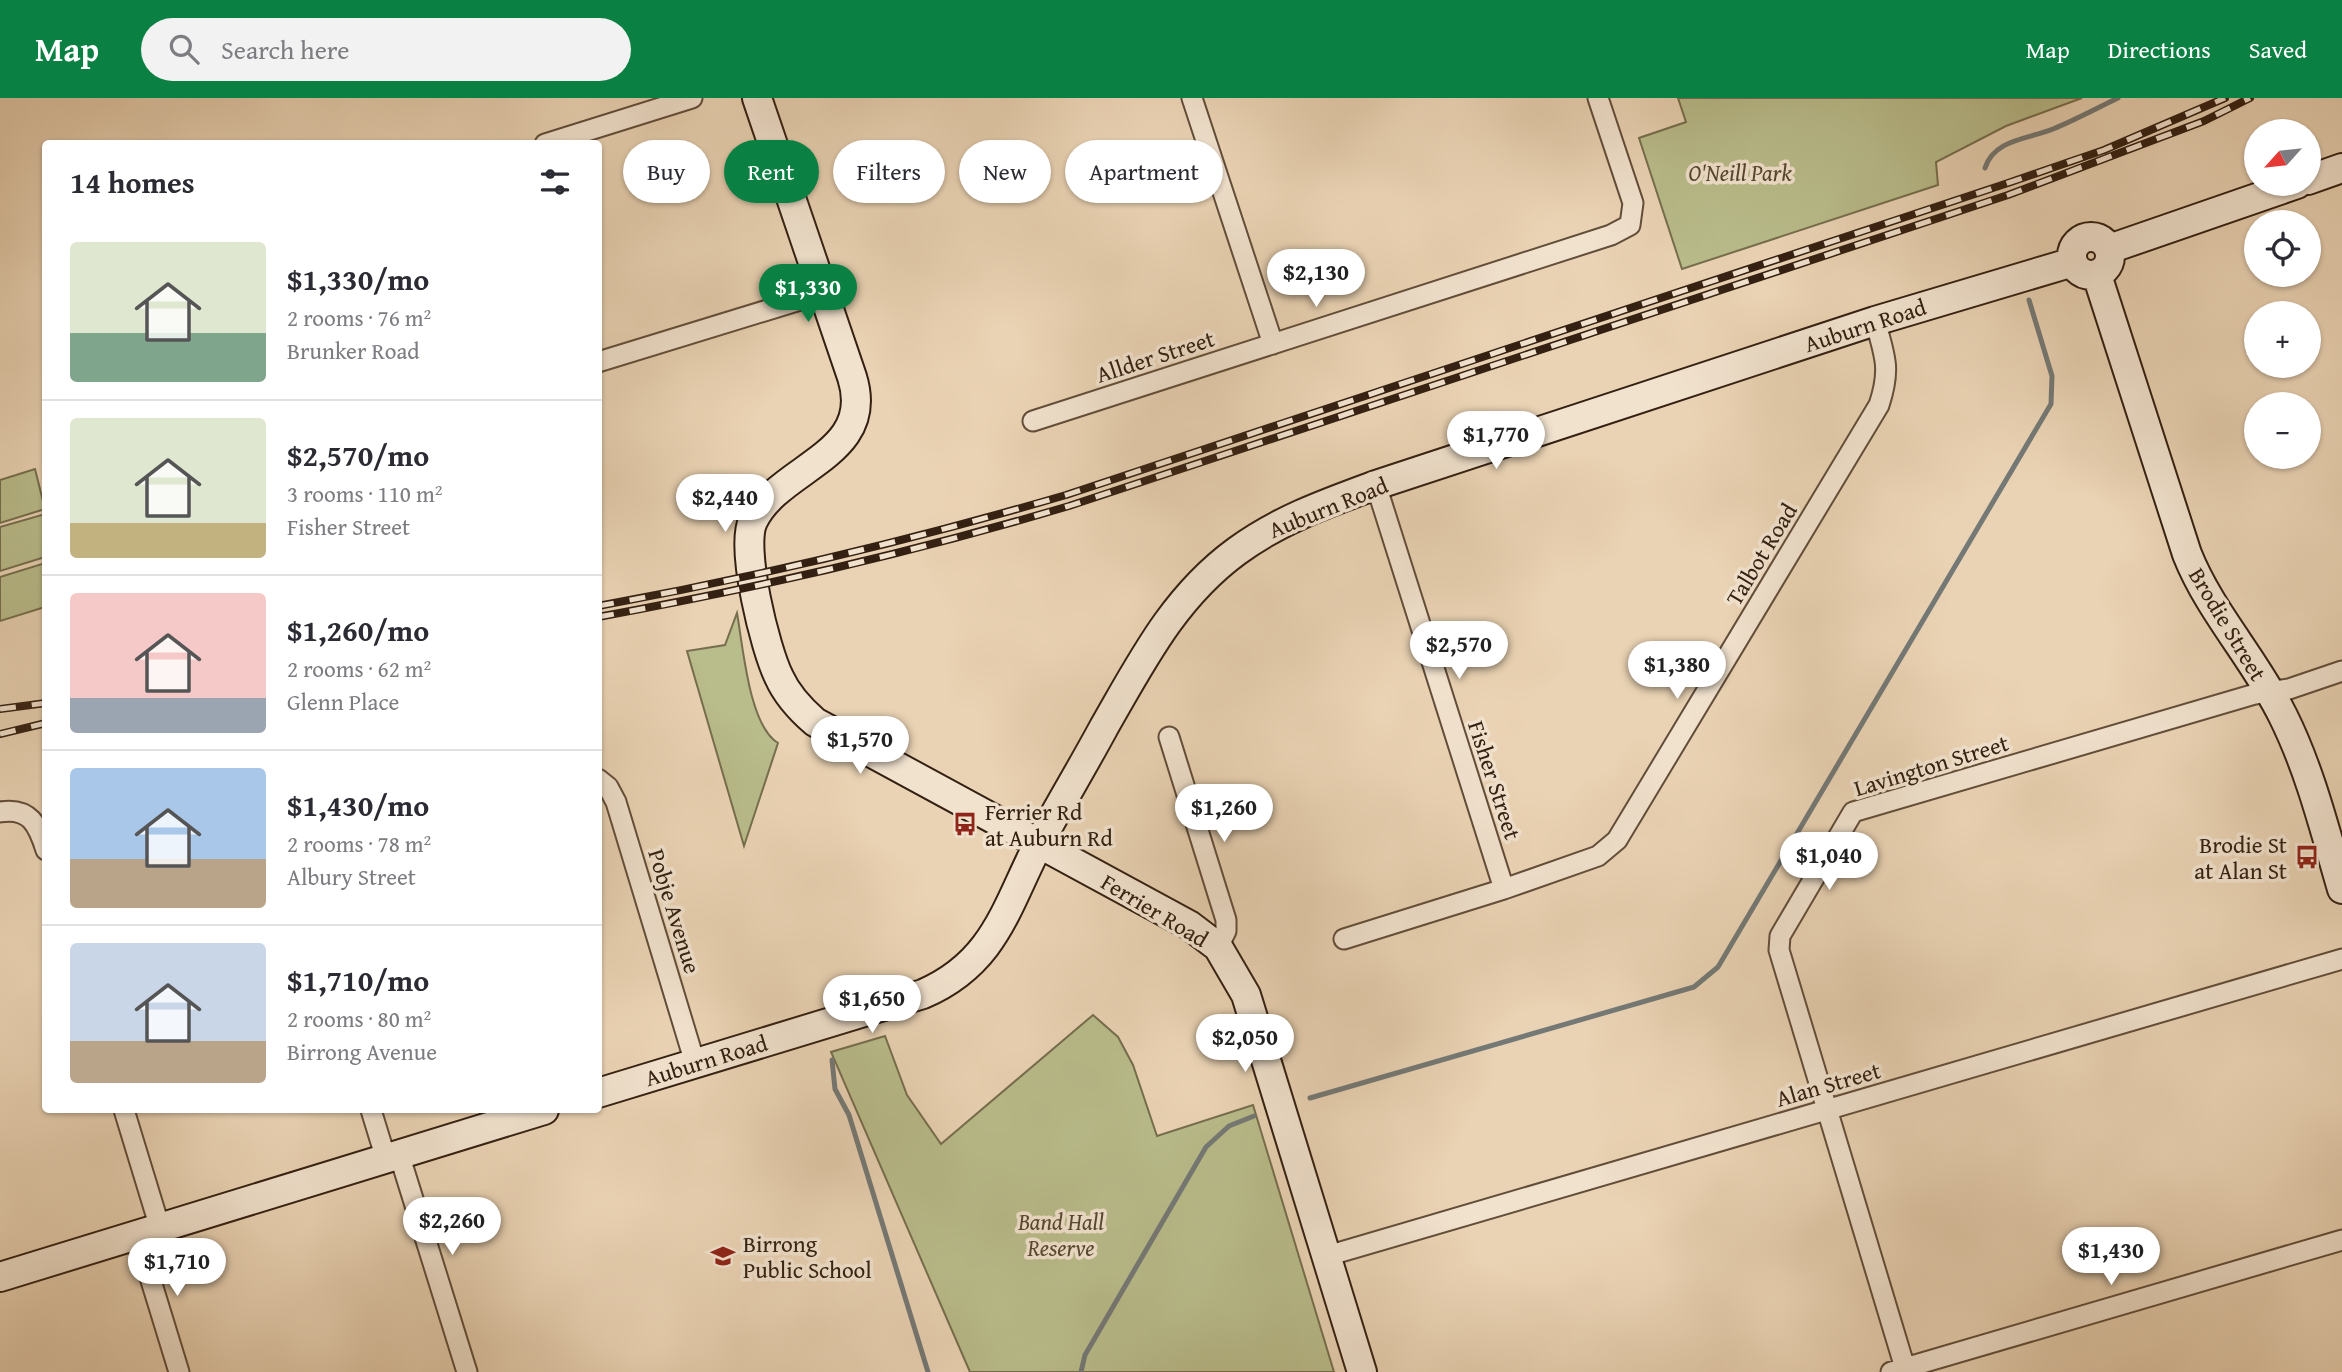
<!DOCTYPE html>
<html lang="en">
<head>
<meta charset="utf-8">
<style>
	:root { --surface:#fff; --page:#f2f2f3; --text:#2b2b33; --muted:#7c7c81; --line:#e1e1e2; --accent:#0b8043 }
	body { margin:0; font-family:"Gentium Book Plus",serif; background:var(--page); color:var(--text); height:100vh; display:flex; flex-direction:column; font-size:26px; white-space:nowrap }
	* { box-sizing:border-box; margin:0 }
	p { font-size:23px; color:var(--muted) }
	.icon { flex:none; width:38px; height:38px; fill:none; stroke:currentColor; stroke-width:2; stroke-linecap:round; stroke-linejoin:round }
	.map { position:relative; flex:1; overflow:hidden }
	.panel { position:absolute; left:42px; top:42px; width:560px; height:973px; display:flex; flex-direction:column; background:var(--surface); border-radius:7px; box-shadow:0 2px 5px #0004 }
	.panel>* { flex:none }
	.top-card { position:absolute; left:623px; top:42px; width:665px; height:63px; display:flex; gap:14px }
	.needle { width:46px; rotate:243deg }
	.controls { position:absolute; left:2244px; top:21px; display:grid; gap:14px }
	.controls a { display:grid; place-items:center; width:77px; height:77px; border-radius:50%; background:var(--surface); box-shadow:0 2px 5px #0004; font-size:35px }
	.price { position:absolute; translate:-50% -60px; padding:0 16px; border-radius:24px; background:#fff; color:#222; font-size:23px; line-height:46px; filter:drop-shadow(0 2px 4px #0008) }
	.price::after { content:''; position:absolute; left:50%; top:42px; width:21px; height:16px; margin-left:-10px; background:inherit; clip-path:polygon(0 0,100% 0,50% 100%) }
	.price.selected { background:var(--accent); color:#fff }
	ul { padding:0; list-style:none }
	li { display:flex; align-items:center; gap:21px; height:175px; padding:0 28px }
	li+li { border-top:2px solid var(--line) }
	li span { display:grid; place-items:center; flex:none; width:196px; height:140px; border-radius:7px; color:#555 }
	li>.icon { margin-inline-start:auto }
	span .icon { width:84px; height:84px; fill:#fffc; stroke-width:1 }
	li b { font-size:30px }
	h2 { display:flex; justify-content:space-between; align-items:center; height:84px; padding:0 28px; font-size:30px }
	.pill { padding:0 24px; border-radius:32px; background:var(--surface); box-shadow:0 2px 5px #0004; font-size:24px; line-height:63px }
	.pill.selected { background:var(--accent); color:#fff }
	header { display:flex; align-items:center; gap:42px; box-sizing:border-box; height:98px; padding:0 35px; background:var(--accent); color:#fff }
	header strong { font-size:33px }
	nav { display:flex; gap:38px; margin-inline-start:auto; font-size:24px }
	.search { width:490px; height:63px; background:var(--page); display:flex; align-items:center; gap:18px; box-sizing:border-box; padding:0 24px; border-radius:38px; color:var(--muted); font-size:26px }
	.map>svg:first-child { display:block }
	.green { fill:#b9bc8b; stroke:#766e4e; stroke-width:2 }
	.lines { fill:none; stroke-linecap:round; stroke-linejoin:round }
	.stream { stroke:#747976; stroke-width:5 }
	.street-casing { stroke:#624d3a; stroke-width:23 }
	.secondary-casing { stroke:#342012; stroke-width:32 }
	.street { stroke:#f1e2ce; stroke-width:19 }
	.secondary { stroke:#f1e2ce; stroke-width:28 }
	.rail-casing { stroke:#342012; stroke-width:8 }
	.rail { stroke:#f1e2ce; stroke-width:5; stroke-dasharray:16; stroke-linecap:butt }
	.labels { text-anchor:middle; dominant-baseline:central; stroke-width:7; stroke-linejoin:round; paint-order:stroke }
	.park-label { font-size:23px; font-style:italic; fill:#554730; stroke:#f1e2ce }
	.street-label { font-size:23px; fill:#342012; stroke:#f1e2ce }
	.poi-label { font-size:23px; fill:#342012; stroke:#f1e2ce; text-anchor:start }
</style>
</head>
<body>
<header>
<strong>Map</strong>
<div class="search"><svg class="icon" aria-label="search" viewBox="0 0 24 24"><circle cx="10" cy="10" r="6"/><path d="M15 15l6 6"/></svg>Search here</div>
<nav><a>Map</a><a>Directions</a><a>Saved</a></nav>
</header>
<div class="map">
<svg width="2342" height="1274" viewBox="0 0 2342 1274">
	<rect width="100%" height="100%" fill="#ead3b4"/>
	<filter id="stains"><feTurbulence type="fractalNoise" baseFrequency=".00286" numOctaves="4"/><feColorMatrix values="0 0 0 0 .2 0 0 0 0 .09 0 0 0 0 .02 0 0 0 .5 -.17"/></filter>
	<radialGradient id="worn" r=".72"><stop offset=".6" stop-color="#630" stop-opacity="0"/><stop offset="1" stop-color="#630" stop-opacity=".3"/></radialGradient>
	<path class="green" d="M1678,0H2082L2006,28L1936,64L1938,87L1682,171L1639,40L1686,24Z
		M35,371L45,411L0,425V382Z
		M45,416V459L0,473V429Z
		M45,465V509L0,523V479Z
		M737,515C743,548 749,628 778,645L744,748L687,553L725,547Z
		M1093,917L1118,939L1133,967L1157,1038L1253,1007L1334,1274H970L831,954L885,938L907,997L941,1046Z"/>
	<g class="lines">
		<path class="stream" d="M1985,70C1994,41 2029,41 2053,31C2075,22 2097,10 2118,0
			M832,962L835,991L849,1017L928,1274
			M1310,1000L1694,889L1718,869L2051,306L2052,278L2029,202
			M1081,1274L1085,1257L1206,1049L1229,1028L1254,1018"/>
		<g class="street-casing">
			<path id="street" d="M1192,0L1273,246
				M545,46L692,0
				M598,264L823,195
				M1033,323L1611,137L1630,127L1633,105L1598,0
				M1376,387L1504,791
				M1169,639L1226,822V833L1218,849
				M598,681L608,689L616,704L695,965
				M0,714C30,709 38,727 46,752
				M1344,841L1504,791L1598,758L1617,742L1879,307C1891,271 1885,258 1875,223
				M124,1012L160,1130
				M371,1012L386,1061
				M399,1056L467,1274
				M137,1137L179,1274
				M1327,1158L2342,861
				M1905,1270L1779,852L1780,838L1853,714L2255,596L2289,591L2342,573
				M1891,1274L2342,1142"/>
		</g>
		<g class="secondary-casing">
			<path id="secondary" d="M757,0L852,279C877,358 779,368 753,423C740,449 765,551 779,579C787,597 800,611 815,624L1189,827L1218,849L1246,897L1362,1274
				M2308,82L2342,70
				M2072 158a19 19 0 1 1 38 0a19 19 0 1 1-38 0Z
				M2109,151L2297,86
				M2097,177L2187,456C2210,514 2255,561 2283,618C2310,672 2325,733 2342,791
				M598,995L923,896C995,865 1006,809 1039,745C1060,706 1083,668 1104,629C1142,563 1174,499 1237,453C1279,422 1327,405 1376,387L1875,223L2073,164
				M0,1179L544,1012"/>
		</g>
		<use href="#street" class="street"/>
		<use href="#secondary" class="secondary"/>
		<g class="rail-casing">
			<path id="rail" d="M598,508C757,479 912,442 1066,397L2005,86L2104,52L2225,0
				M598,519C758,490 914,454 1069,408L2008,97L2204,23L2250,0
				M0,611L46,605
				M0,636L46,625"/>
		</g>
		<use href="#rail" class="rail"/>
	</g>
	<defs>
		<g id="bus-bare" transform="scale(1.89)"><path d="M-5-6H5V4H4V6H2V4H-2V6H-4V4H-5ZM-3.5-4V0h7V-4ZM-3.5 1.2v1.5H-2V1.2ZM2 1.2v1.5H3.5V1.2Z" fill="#8f2418" stroke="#f1e2ce" stroke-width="2.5" paint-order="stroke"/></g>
		<g id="school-bare" transform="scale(1.89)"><path d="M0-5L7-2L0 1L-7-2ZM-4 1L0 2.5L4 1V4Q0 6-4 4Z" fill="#8f2418" stroke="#f1e2ce" stroke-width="2.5" paint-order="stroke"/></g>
	</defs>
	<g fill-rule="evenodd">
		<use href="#bus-bare" x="965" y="726"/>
		<use href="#bus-bare" x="2307" y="759"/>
		<use href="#school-bare" x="723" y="1158"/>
	</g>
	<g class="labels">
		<g class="park-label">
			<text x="1740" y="74">O'Neill Park</text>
			<text x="1061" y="1123">Band Hall<tspan x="1061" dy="26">Reserve</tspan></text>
		</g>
		<g class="street-label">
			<text transform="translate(1865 227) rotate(-18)">Auburn Road</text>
			<text transform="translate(1155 258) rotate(-18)">Allder Street</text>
			<text transform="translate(1328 409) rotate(-22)">Auburn Road</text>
			<text transform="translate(1761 456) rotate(-59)">Talbot Road</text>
			<text transform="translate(2228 526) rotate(59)">Brodie Street</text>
			<text transform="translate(1931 667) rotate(-17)">Lavington Street</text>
			<text transform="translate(1495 682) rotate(72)">Fisher Street</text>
			<text transform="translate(1155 812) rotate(31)">Ferrier Road</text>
			<text transform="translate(675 813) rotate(73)">Pobje Avenue</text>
			<text transform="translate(706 962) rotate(-17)">Auburn Road</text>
			<text transform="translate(1828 986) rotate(-16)">Alan Street</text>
		</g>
		<g class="poi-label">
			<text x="985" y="713">Ferrier Rd<tspan x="985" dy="26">at Auburn Rd</tspan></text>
			<text x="2287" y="746" text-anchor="end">Brodie St<tspan x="2287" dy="26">at Alan St</tspan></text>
			<text x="743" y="1145">Birrong<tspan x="743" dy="26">Public School</tspan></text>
		</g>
	</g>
	<rect width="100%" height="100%" filter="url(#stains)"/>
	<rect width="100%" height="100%" fill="url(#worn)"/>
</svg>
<div class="controls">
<a><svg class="needle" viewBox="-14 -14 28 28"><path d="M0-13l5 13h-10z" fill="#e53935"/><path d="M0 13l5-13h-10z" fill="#7c7c81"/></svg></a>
<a><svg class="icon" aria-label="locate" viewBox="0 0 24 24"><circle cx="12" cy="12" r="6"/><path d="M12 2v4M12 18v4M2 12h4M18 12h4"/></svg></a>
<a>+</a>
<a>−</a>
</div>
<b class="price" style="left:1316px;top:211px">$2,130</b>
<b class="price selected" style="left:808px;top:226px">$1,330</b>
<b class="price" style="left:1496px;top:373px">$1,770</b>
<b class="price" style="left:725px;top:436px">$2,440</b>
<b class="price" style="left:1459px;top:583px">$2,570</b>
<b class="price" style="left:1677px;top:603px">$1,380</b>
<b class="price" style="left:860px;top:678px">$1,570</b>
<b class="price" style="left:1224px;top:746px">$1,260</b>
<b class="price" style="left:1829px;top:794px">$1,040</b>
<b class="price" style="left:872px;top:937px">$1,650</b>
<b class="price" style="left:1245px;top:976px">$2,050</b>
<b class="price" style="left:452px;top:1159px">$2,260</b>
<b class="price" style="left:2111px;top:1189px">$1,430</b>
<b class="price" style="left:177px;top:1200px">$1,710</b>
<div class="top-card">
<a class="pill">Buy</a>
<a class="pill selected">Rent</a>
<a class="pill">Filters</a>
<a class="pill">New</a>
<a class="pill">Apartment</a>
</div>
<section class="panel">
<h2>14 homes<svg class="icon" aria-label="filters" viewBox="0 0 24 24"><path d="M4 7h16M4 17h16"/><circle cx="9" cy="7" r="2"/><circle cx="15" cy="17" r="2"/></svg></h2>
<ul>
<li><span style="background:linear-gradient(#dfe7d0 65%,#7fa58c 0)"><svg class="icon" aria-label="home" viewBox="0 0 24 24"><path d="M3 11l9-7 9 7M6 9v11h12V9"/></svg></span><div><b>$1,330/mo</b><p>2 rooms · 76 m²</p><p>Brunker Road</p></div></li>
<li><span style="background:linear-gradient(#dfe7d0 75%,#c2b280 0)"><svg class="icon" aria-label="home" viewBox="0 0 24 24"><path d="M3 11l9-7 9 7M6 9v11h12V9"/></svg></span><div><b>$2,570/mo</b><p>3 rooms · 110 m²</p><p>Fisher Street</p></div></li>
<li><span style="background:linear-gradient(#f6c9c9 75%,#9aa5b1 0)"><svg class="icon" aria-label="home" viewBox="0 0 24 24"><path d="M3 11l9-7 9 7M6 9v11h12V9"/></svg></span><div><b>$1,260/mo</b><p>2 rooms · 62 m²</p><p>Glenn Place</p></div></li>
<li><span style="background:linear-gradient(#a9c7e8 65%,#b9a48a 0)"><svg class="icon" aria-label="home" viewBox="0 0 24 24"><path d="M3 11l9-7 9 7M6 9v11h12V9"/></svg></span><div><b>$1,430/mo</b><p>2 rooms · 78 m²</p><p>Albury Street</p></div></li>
<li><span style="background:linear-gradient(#c9d6e8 70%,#b9a48a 0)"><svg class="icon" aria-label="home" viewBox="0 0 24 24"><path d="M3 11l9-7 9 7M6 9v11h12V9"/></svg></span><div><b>$1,710/mo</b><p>2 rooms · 80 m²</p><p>Birrong Avenue</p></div></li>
</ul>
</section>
</div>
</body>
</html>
